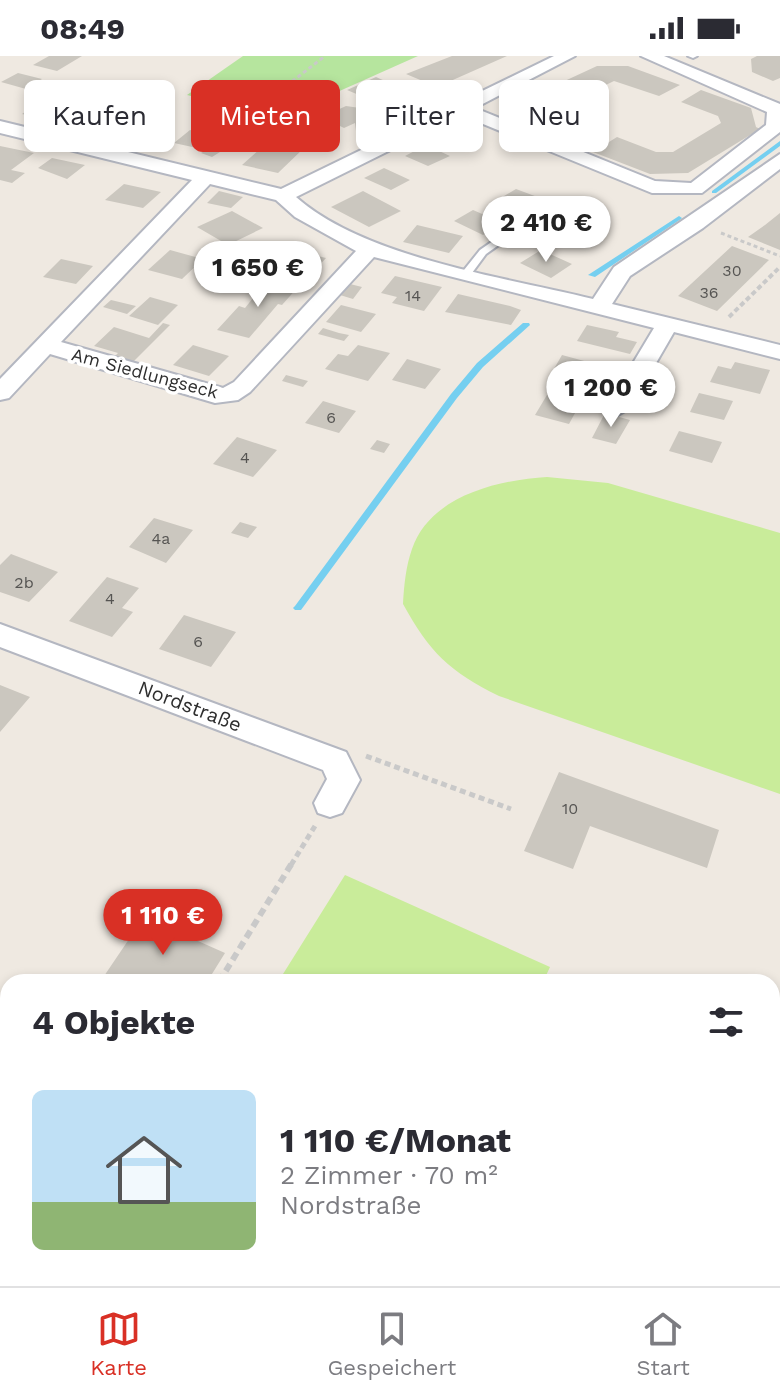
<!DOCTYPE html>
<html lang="de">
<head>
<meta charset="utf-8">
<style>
	:root { --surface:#fff; --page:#f2f2f3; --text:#2b2b33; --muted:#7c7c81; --line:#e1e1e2; --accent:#d93025 }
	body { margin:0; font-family:"Work Sans",sans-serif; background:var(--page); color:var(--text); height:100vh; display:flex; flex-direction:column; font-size:30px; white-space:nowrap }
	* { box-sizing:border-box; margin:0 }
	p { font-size:26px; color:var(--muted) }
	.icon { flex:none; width:44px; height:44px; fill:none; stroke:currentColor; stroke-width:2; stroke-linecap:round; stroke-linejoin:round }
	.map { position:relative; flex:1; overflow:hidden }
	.drawer { position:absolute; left:0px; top:918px; width:780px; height:312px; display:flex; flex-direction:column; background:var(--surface); border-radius:24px 24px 0 0; box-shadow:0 4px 12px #0003 }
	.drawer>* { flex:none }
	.hud { position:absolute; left:24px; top:24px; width:732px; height:72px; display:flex; gap:16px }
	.price { position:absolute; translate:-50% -68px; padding:0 18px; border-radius:28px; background:#fff; color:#222; font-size:26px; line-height:52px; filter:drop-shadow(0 2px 4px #0008) }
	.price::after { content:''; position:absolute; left:50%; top:48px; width:24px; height:18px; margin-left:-12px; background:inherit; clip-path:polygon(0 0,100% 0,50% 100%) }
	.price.selected { background:var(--accent); color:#fff }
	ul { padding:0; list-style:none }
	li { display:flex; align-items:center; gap:24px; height:200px; padding:0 32px }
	li span { display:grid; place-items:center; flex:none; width:224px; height:160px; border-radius:12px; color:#555 }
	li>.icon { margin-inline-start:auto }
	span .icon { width:96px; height:96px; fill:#fffc; stroke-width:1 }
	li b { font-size:34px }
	h2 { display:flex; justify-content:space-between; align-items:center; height:96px; padding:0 32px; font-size:34px }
	.tag { padding:0 28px; border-radius:12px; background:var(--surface); box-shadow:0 4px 12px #0003; font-size:28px; line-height:72px }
	.tag.selected { background:var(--accent); color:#fff }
	.status { display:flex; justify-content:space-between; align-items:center; height:56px; padding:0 40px; background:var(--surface); direction:ltr }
	.status svg { height:22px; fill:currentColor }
	.menu { display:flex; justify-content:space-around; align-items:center; height:112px; border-top:2px solid var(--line); background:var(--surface); font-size:22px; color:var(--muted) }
	.menu a { display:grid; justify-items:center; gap:4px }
	.menu .selected { color:var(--accent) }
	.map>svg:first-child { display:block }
	.green { fill:#b6e59e }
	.pitch { fill:#c9ec9a }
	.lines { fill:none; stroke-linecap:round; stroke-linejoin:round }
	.stream { fill:#75cff0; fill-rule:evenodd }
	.building { fill:#cbc7bf }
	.service-casing { stroke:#b4b7c1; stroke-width:4 }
	.minor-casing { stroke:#b4b7c1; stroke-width:4 }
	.path-far3 { stroke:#c9c9c9; stroke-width:3; stroke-dasharray:4 3; stroke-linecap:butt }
	.path-far2 { stroke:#c9c9c9; stroke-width:4; stroke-dasharray:5 3; stroke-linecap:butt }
	.path-far1 { stroke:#c9c9c9; stroke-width:5; stroke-dasharray:6 4; stroke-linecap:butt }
	.path { stroke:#c9c9c9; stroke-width:6; stroke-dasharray:8 5; stroke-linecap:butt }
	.service { fill:#fff; fill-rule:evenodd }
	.minor { fill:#fff; fill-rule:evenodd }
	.labels { text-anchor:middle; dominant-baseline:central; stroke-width:7; stroke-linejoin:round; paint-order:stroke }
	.number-label { font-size:16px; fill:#555452 }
	.far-street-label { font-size:18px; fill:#2e2e2e; stroke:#fff }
	.street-label { font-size:20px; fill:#2e2e2e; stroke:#fff }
</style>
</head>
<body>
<div class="status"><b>08:49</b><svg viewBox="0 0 49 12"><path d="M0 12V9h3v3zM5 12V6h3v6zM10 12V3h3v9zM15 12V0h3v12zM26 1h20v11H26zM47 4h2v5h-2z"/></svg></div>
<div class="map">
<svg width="780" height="1230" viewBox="0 0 780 1230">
	<rect width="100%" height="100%" fill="#efe9e1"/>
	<path class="green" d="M243,0H418L279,62L187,39Z"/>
	<path class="pitch" d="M547,421L608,427L780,477V738L499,640C449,615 430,597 403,548C404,529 406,510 412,493C430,440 498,424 547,421Z
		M345,819L550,911L543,926H278Z"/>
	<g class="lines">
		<path class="stream" d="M780,85V90L716,137H712V135Z
			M679,160L682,162L681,163L595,221L588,219Z
			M523,267H529L530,269L483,311L457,342L301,554H295L293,552L295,550L451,338L477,307Z"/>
	</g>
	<path class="building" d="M49,0H82L57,15L33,9Z
		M452,0H507L437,31L406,18Z
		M757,0H780V22L773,25L752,16L751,3Z
		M597,10H628L680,29L659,40L614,25L583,40L556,29Z
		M18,17L42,23L26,33L1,26Z
		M376,21L412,37L401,42L418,41L419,47L404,48L414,52L377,70L366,66V74L356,75L355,67L344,72L322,61L346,50L367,53L380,46L381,41L374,38L366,42L347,34Z
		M701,34L751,52L756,71L760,73L688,117L650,118L593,96L617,81L656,96H673L721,67L718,60L681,46Z
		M534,42L563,54L558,60L597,76L574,88L521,66L516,51Z
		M42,44L58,47L71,52L53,65L22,58Z
		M105,57L127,62L145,64L122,81L85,72Z
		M190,74L213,79L197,92L174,87Z
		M225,82L236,86L212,101L201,97Z
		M269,85L304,92L278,117L242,109Z
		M426,89L450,100L428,110L405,100Z
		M0,90L34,97L11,114L25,117L12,127L0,124Z
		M52,102L85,109L67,123L38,112Z
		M384,112L410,124L391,134L364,122Z
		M124,128L161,136L143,152L105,144Z
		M516,133L540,142L517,157L494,146Z
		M219,135L243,141L231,152L207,147Z
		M363,135L401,155L369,171L331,151Z
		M473,154L503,167L483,179L454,165Z
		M232,155L263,172L228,189L197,171Z
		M564,156L593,168L571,182L542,170Z
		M780,157V194L748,181L765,169Z
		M417,169L463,180L449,197L403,186Z
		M732,190L769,204L717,255L678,240Z
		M170,194L199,202L196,205L200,206L182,223L148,214Z
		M294,194L326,202L309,221L276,213Z
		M541,194L572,208L551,222L520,207Z
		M244,198L264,203L255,213L234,207Z
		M61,203L93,210L76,228L43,221Z
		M395,220L442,231L424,255L392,247L397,241L381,237Z
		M268,223L298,231L282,249L278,248L249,282L217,274L239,250L245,252Z
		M350,228L362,231L353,243L340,239Z
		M458,238L510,250L521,254L511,269L445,256Z
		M150,241L178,249L158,269L129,260Z
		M111,244L136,250L127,258L103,251Z
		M341,249L376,258L361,276L326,266Z
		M163,267L170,269L130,309L111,304L118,297L94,290L114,271L149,282Z
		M587,269L619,276L616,281L637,286L630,298L577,285Z
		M323,272L339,277L349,279L344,285L318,278Z
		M193,289L229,300L209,320L173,309Z
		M358,289L390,297L368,325L325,313L338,298L348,300Z
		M562,299L599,309L589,328L551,318Z
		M407,303L441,313L425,333L392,324Z
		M735,306L770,314L760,338L710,326L718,310L731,313Z
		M286,319L308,325L303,331L282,325Z
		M603,321L623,326L615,341L594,336Z
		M699,337L733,345L724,364L690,356Z
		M547,339L580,348L569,368L535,359Z
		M323,345L356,355L339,377L305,367Z
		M605,357L630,364L616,388L592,382Z
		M679,375L722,386L712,407L669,395Z
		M237,381L277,394L253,421L213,408Z
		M377,384L390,388L384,397L370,393Z
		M154,462L193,474L166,507L129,491Z
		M240,466L257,471L248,482L231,477Z
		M11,498L58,516L29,546L0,536V509Z
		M107,521L139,532L122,552L133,556L112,581L69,565Z
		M184,559L236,576L211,611L159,593Z
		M0,629L30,641L0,676Z
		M559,716L719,774L707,812L590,770L573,813L524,795Z
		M144,861L225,897L207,926H100Z
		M8,1145V1222H23L18,1230H0V1157Z"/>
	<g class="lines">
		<g class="service-casing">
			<path id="service" d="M688,0H697L693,2Z
				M523,164L531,166L486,198L469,221H461L460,219L480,194Z"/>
		</g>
		<g class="minor-casing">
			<path id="minor" d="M554,0H575L475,52L655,125L691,127L766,69L767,56L641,0H664L780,48V76L702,137H652L461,59L296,141C365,202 504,221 593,243L614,211L780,98V113L703,172L630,220L612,248L780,289V303L674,276L630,352L618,359L606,352L654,272L374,201L250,336L238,344L215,347L50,298L9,342L0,344V323L192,124L0,77V65L281,133ZM210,128L276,144L295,161L356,195L234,326L223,332L61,286Z
				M0,568L346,696L360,724L342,757L330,761L318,757L314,747L327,723L323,714L0,591Z"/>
		</g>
		<path class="path-far3" d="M281,34L325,0
			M721,177L780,200"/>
		<path class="path-far2" d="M729,261L780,211"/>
		<path class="path-far1" d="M366,700L511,753
			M291,809L315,770"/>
		<path class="path" d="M219,926L292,807
			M32,1230L37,1222"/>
		<use href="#service" class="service"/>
		<use href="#minor" class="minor"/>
	</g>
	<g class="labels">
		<g class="number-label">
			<text x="732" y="214">30</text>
			<text x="709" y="236">36</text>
			<text x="413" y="239">14</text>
			<text x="331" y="361">6</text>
			<text x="245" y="401">4</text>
			<text x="161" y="482">4a</text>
			<text x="24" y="526">2b</text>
			<text x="110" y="542">4</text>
			<text x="198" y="585">6</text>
			<text x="570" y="752">10</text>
		</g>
		<g class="far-street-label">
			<text transform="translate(145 317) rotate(15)">Am Siedlungseck</text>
		</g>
		<g class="street-label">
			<text transform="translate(190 650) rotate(21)">Nordstraße</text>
		</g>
	</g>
</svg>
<b class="price" style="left:546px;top:208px">2 410 €</b>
<b class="price" style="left:258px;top:253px">1 650 €</b>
<b class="price" style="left:611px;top:373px">1 200 €</b>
<b class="price selected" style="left:163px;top:901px">1 110 €</b>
<div class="hud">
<a class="tag">Kaufen</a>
<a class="tag selected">Mieten</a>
<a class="tag">Filter</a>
<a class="tag">Neu</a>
</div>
<section class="drawer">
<h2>4 Objekte<svg class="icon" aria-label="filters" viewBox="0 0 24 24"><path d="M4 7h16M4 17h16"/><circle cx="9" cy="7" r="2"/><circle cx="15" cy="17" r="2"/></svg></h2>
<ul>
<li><span style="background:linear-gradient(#bfe0f5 70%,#8fb573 0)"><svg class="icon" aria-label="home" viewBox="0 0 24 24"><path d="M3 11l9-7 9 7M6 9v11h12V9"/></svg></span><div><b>1 110 €/Monat</b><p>2 Zimmer · 70 m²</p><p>Nordstraße</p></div></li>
</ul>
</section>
</div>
<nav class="menu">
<a class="selected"><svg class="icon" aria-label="map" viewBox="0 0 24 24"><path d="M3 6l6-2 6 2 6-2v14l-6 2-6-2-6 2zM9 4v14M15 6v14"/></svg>Karte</a>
<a><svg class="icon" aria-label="saved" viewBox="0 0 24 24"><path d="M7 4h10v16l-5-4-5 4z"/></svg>Gespeichert</a>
<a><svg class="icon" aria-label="home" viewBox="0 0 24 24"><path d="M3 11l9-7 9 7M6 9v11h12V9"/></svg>Start</a>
</nav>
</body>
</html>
